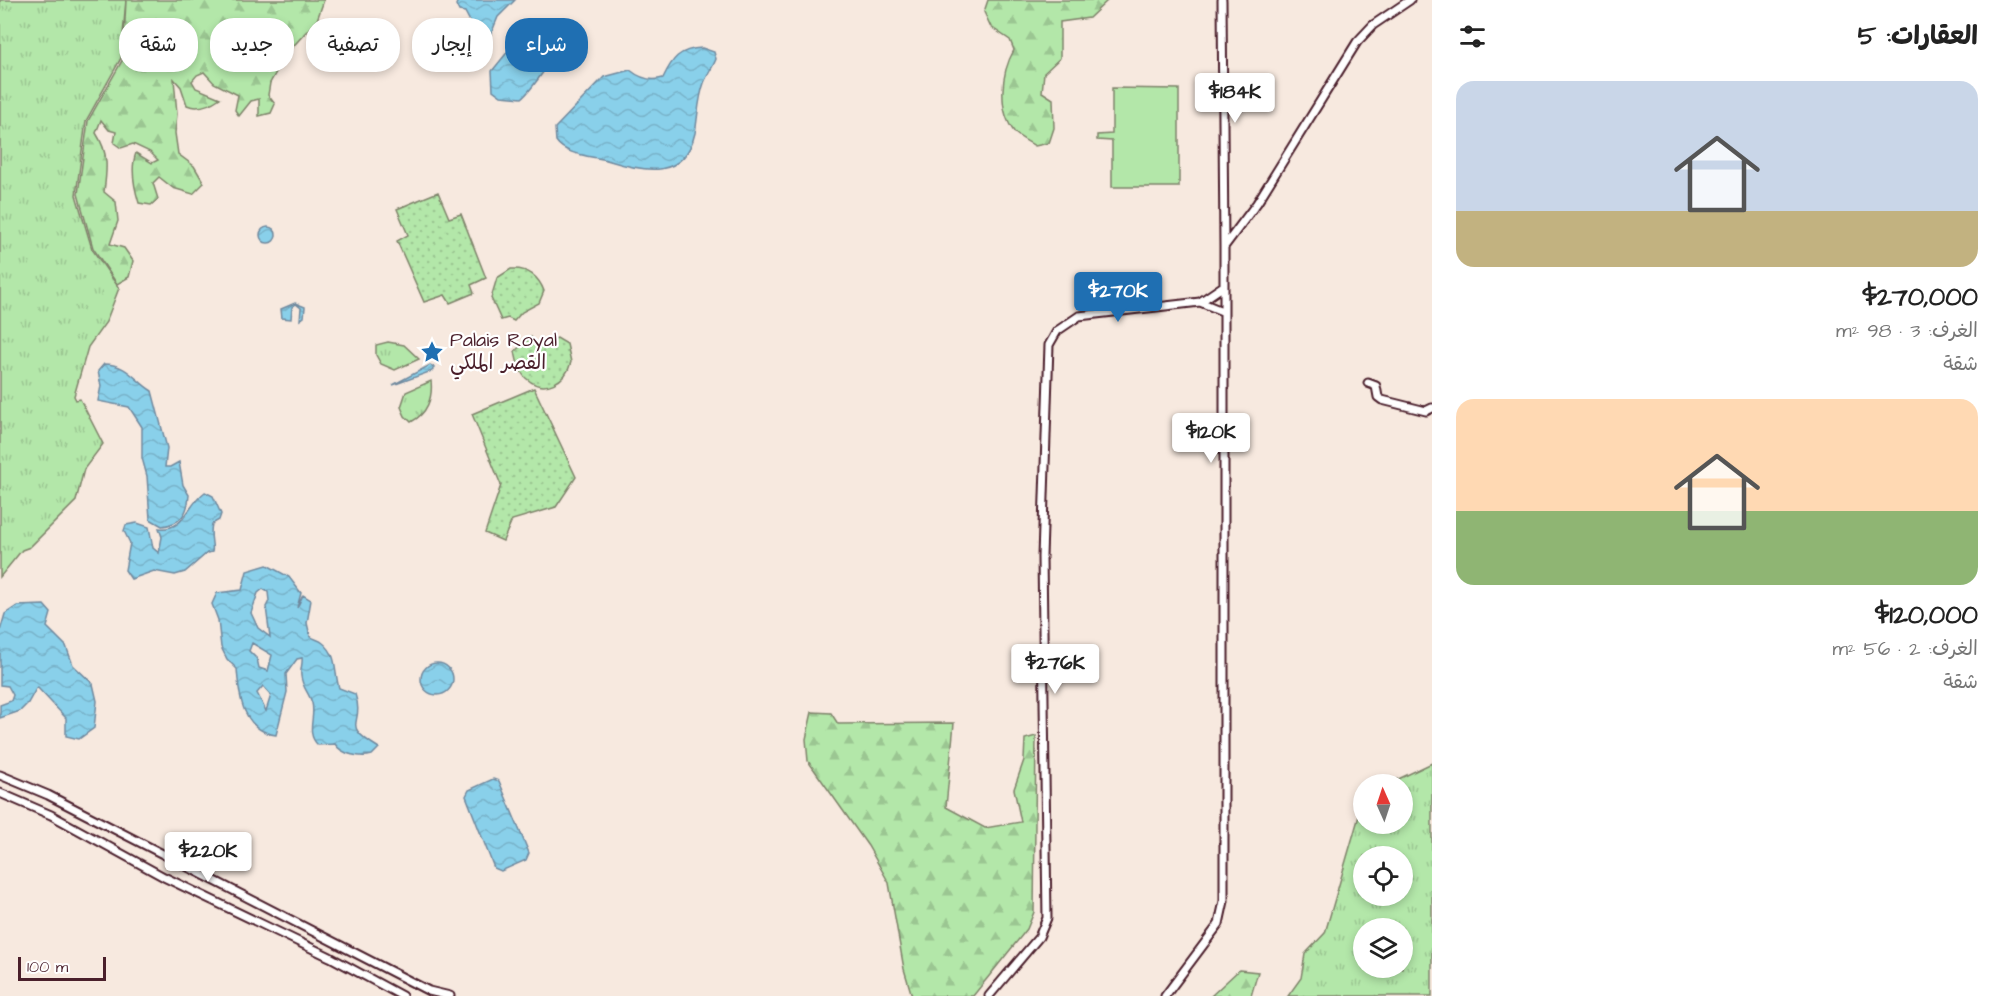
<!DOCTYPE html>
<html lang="ar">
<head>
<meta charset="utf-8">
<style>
	:root { --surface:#fff; --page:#f2f2f2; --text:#222; --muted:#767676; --accent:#1f6fb2 }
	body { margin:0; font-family:"Architects Daughter","Playpen Sans Arabic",sans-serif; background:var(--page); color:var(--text); direction:rtl; height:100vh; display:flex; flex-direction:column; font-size:22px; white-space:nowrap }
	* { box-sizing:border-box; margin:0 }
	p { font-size:20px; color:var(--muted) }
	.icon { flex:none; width:33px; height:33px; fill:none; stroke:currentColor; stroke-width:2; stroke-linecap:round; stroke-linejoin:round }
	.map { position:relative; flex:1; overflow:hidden; direction:ltr }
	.panel { display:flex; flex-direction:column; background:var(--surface); width:570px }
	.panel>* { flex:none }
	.banner { position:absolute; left:18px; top:18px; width:570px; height:54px; direction:rtl; display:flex; gap:12px }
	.needle { width:39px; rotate:357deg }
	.fabs { position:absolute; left:1353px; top:774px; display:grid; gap:12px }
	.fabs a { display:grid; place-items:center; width:60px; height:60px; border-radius:50%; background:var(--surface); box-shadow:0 3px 9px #0003; font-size:30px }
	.scale { position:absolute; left:18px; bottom:15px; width:88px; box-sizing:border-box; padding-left:6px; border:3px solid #4a1f2b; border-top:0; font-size:16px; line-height:21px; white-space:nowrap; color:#4a1f2b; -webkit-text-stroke:4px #fff; paint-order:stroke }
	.price { position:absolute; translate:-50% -51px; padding:0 14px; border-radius:6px; background:#fff; color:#222; font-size:20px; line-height:39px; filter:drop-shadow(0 2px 3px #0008) }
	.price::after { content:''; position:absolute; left:50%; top:36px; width:18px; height:14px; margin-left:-9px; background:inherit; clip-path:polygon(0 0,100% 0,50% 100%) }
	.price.selected { background:var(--accent); color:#fff }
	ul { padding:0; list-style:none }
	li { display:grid; align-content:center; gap:12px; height:318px; padding:0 24px }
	li span { display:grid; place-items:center; height:186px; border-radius:18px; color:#555 }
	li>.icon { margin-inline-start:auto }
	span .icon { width:108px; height:108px; fill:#fffc; stroke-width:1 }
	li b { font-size:26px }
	h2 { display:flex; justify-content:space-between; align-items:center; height:72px; padding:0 24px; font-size:26px }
	.chip { padding:0 21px; border-radius:24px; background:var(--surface); box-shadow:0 3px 9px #0003; font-size:21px; line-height:54px }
	.chip.selected { background:var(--accent); color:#fff }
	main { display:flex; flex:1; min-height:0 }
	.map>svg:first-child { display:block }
	.grass { fill:url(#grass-tufts); stroke:#7e836a; stroke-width:1.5; fill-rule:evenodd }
	.forest { fill:url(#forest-firs); stroke:#7e836a; stroke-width:1.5 }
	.park { fill:#b3e7a9; stroke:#7e836a; stroke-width:1.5 }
	.garden { fill:url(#garden-dots); stroke:#7e836a; stroke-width:1.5 }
	.water { fill:url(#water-waves); stroke:#70899e; stroke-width:1.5; fill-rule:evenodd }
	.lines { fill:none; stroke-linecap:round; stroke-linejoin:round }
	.minor-casing { stroke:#4a1f2b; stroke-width:11 }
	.minor { stroke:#fff; stroke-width:7 }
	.labels { text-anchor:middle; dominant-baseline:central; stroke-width:4.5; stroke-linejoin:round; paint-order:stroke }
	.poi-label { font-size:20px; fill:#4a1f2b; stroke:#fff; text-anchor:start }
</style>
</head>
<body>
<main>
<section class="panel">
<h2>العقارات: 5<svg class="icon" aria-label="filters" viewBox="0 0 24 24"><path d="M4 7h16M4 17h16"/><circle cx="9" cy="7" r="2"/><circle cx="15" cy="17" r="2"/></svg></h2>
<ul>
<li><span style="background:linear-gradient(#c9d6e8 70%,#c2b280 0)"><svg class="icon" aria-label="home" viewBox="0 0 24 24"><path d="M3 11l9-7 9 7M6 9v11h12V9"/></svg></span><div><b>$270,000</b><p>الغرف: 3 · 98 m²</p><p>شقة</p></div></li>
<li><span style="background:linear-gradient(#ffd9b3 60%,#8fb573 0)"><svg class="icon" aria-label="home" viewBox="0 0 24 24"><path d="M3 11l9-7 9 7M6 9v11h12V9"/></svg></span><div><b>$120,000</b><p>الغرف: 2 · 56 m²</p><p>شقة</p></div></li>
</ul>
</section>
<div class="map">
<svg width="1432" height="996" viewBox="0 0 1432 996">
	<defs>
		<pattern id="grass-tufts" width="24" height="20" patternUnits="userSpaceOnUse" patternTransform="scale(1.5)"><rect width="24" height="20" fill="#b3e7a9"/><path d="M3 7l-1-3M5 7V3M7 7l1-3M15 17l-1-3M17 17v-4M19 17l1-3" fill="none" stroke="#9bc692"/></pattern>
		<pattern id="forest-firs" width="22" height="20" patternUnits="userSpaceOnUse" patternTransform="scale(1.5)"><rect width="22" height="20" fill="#b3e7a9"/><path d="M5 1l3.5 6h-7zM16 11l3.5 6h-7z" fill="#9bc692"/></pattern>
		<pattern id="garden-dots" width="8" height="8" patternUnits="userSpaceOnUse" patternTransform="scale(1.5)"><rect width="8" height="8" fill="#b3e7a9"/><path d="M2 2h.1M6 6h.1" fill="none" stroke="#9bc692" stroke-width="1.8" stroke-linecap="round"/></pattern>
		<pattern id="water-waves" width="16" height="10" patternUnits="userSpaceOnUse" patternTransform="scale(1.5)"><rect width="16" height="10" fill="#89d0ea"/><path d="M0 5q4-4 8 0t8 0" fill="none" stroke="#78b2c9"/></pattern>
	</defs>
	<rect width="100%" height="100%" fill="#f7e9df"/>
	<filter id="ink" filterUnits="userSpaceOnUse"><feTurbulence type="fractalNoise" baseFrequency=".0167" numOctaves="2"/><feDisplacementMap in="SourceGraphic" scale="12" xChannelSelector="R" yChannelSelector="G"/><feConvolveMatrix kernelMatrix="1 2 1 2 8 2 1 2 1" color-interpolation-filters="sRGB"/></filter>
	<g filter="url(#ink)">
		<path class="grass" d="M0,0H126L121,58L86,121L76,195L92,249L119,288L106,322L88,347L74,396L76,400L80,399L103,444L84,469L76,501L30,547L22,550L0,577Z
			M388,342L404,345L419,359L395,370L381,364L376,355V345Z
			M431,381C433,398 427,414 411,422L405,416L401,407L406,392Z
			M1432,763V996H1288L1301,978L1305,954L1325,933L1363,802L1364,824H1402V784H1388ZM1364,856H1402V896H1364ZM1364,928H1402V968H1364Z"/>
		<path class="forest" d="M126,0H324L317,20L287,53L270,83L268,95L275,104L271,113L259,116V99L251,101L239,116L235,110L238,95L214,83L204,72L197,75L192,81L196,88L220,98C210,105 198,110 187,105L181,87L174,79L177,114L175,133L178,154L194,166L204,183L193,194L173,188L159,177L153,183L158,199L151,205L139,203C134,187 130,169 136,153L152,163L158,160L150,152L133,144L121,148L114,143L116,132L109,130L101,120L96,133C109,153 107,169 104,192L116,202L118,221L110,244L124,248L133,261L129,277L117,284L93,248L78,194L88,121L123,59Z
			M988,0H1108L1089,18L1060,22V58L1044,73L1042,92L1053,99L1054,128L1049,143L1035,146C1029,142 1020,138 1015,133C997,110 1001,73 1014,50L1010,40L991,27L984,12Z
			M812,712L831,713L838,724L954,723L946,807L985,828L1021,822L1014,789L1024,760L1025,739L1036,736L1034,912L1027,929L973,996H912L904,969L889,883L868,846L808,761L806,739Z
			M1239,970L1258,972L1251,996H1211Z"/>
		<path class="park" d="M1112,88L1179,89V187H1112V141L1097,140V135L1112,134Z"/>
		<path class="garden" d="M438,192L449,218L461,214L486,278L471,285L474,293L450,303L445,295L424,302L397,241L408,235L397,209Z
			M511,269C527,268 538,275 544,291L539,303L522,312L514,321L508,318L501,320L491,298L497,278Z
			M531,337L535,345L557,338L567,344L571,362C566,382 544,394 527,379C519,373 516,357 515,351Z
			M534,388L576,477L556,507L512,520L503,541L485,533L501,485L472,414Z"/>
		<path class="water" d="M458,0H515L498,17L491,34L485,37L475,31L465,12L459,11L456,5Z
			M539,30L556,37L560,47C553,58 531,91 522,98L501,96L493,90L492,71L518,39L527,32Z
			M702,48L714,52L716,59C713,67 707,75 704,83C698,99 698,117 695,133C684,180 645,172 610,161C593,156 566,156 556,141L555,128L604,77L630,70C640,78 650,82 663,78C672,59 679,49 702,48Z
			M260 235a8 8 0 1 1 16 0a8 8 0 1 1-16 0Z
			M295,303L305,307L304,317L300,320L301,308L296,304L292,307L291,319L282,318L281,309Z
			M104,364C128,364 135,381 152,391L167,448L165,467H170L179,462L183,485L189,495C188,513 181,524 162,526L150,519L147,476L142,458V427L129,407L98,401L101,386L98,371Z
			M430,365L434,367L432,371L393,385Z
			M205,492L213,496L221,514L219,520L212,524C209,536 214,546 212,552L207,553L185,572L175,575L154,571L131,579L125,570L130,543L124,531L126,525L137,523L149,527L153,548L159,553L162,537L159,528C185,531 187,505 205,492Z
			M267,565L289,577L301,593L297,608L303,595L311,600L307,623L310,636C315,640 319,639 323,643C338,655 334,672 339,688L355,694C366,726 338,723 379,748L372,755C361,758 342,755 335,744L318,745C305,733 316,717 312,703C309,693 302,687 301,676C300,669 303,663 302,658L297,659L286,674L287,692L276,735C242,730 239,696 237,669L227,659L221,647L218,620L212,604L217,593L242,590L247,571ZM263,589L268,592L269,601L266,607L270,637L258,628L251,613L258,593ZM252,643L272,655L268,671L259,668L257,659L249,651ZM263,686L271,695L266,711L257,693Z
			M44,605L51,613L47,627L66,646L73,665L93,684L97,701L94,728L79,739L66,736V718L37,687L28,703L20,711L0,718V705L11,701L13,695L8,686L0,685V631L5,614L17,606Z
			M421 679a16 16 0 1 1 32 0a16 16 0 1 1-32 0Z
			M493,779L499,781L529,853L526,860L501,871L494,868L466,796L469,790Z"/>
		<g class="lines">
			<g class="minor-casing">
				<path id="minor" d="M1222,0L1224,247
					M1200,302L1222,287
					M1368,383L1376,386L1378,397L1382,400L1426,411L1432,408
					M0,775L48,795L429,991L450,996
					M0,793L51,815L164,877L330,957L402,996
					M989,996L1039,937L1047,918L1042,557L1049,345L1057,331L1079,316L1200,302L1222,311
					M1165,996L1219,924L1224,901V247L1257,203L1357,42L1373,25L1410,0"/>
			</g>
			<use href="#minor" class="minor"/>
		</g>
	</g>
	<defs>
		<g id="sight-bare" transform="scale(1.8)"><path d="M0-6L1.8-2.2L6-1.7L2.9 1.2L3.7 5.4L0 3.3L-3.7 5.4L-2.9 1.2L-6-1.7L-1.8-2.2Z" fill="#1f6fb2" stroke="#fff" stroke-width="2.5" paint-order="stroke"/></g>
	</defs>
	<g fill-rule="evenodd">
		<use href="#sight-bare" x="432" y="352"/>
	</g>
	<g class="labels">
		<g class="poi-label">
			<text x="450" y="340">Palais Royal<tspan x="450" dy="23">القصر الملكي</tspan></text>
		</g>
	</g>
</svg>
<div class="fabs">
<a><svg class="needle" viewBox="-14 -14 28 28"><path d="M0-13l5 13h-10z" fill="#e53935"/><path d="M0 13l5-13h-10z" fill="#767676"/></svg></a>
<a><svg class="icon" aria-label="locate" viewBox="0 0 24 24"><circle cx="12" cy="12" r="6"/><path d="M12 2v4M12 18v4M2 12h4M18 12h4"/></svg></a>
<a><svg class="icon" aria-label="layers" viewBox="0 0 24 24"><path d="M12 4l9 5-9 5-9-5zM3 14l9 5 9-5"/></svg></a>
</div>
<div class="scale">100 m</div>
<b class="price" style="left:1235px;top:124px">$184K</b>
<b class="price selected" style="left:1118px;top:323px">$270K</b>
<b class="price" style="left:1211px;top:464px">$120K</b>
<b class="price" style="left:1055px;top:695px">$276K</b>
<b class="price" style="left:208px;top:883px">$220K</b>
<div class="banner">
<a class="chip selected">شراء</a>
<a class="chip">إيجار</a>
<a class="chip">تصفية</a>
<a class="chip">جديد</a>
<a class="chip">شقة</a>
</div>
</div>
</main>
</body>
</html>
